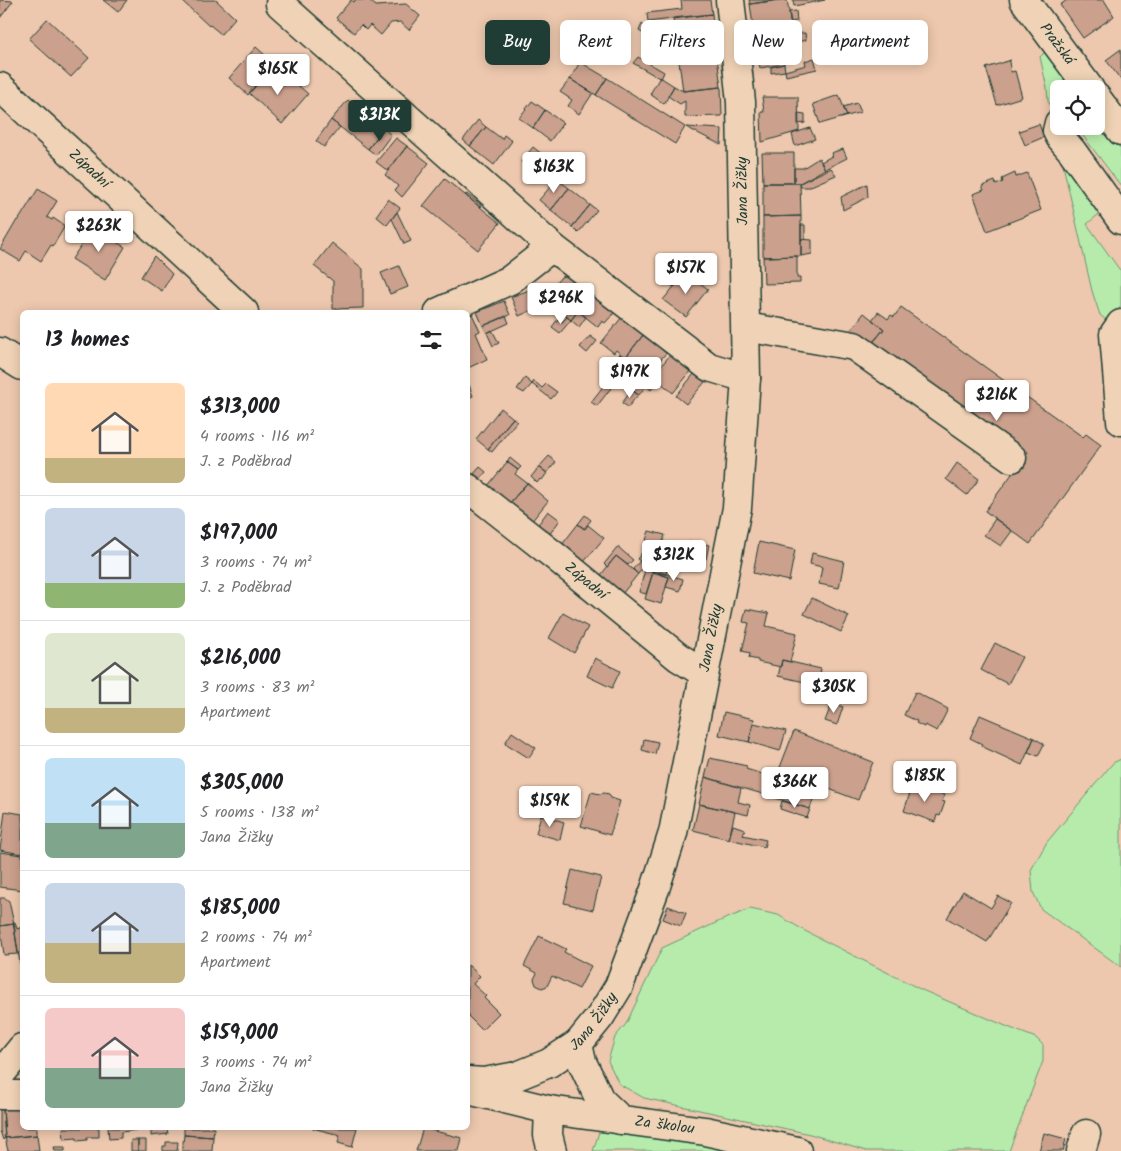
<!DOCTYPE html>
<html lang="en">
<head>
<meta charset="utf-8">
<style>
	:root { --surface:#fff; --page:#f2f2f2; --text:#202124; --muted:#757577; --line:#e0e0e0; --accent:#1f3d34 }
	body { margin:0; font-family:Kalam,sans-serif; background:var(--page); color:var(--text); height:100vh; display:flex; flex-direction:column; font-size:19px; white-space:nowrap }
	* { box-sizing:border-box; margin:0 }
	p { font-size:16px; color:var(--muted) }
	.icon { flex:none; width:28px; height:28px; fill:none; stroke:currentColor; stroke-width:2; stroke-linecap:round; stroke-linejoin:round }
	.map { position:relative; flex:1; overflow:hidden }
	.details { position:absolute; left:20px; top:310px; width:450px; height:820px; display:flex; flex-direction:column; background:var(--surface); border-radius:8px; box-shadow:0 2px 12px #0003 }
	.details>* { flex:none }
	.top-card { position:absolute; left:485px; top:20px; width:475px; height:45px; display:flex; gap:10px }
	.tools { position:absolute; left:1050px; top:80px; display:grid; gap:10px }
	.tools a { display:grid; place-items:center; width:55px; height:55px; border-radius:8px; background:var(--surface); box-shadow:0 2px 12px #0003; font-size:25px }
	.price { position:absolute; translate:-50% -42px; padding:0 11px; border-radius:5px; background:#fff; color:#222; font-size:16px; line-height:32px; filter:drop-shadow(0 1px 2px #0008) }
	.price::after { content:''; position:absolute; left:50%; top:30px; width:15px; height:11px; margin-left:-8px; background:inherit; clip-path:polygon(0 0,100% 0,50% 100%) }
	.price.on { background:var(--accent); color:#fff }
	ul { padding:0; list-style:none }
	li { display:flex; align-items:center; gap:15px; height:125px; padding:0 25px }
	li+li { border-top:1px solid var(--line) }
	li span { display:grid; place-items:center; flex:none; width:140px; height:100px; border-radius:8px; color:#555 }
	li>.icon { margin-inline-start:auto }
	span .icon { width:60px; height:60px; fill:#fffc; stroke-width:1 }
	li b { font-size:21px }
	h2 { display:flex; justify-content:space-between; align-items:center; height:60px; padding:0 25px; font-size:21px }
	.tag { padding:0 18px; border-radius:8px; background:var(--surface); box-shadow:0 2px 12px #0003; font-size:18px; line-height:45px }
	.tag.on { background:var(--accent); color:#fff }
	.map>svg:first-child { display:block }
	.green { fill:#b7ebac; stroke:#6b9470 }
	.building { fill:#cba08d; stroke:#1f3d34 }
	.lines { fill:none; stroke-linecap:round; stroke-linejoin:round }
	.minor-casing { stroke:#1f3d34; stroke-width:31 }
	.minor { stroke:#f0d3b6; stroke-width:28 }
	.labels { text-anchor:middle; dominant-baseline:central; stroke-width:4; stroke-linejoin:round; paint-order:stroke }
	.street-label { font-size:15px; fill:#1f3d34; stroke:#f0d3b6 }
</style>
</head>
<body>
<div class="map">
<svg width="1121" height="1151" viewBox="0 0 1121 1151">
	<rect width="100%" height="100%" fill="#edc8ae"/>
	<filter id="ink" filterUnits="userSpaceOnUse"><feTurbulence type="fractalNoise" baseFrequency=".02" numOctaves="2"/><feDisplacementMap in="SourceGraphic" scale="10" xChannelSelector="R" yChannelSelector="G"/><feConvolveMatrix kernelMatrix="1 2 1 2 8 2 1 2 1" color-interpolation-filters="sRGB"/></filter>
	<g filter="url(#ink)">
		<path class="green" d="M1050,52L1075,89H1059V111L1057,112L1052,108L1048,101L1047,88L1040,57L1044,53Z
			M1096,114L1121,149V186L1081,133L1070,138L1065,126H1096Z
			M1070,163L1078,166L1099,214L1087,224L1119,269L1121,270V306L1111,324L1100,315L1092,291L1063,165Z
			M1121,759V967L1041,909L1033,892L1031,870L1047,842L1113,763Z
			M750,909L778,915L805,931L922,990L1008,1027L1036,1038L1043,1045V1061L1009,1151H866L810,1134L644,1098L619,1084L608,1061L615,1037L626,1024L662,948L720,921Z
			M602,1123L753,1151H593Z"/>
		<path class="building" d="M0,0L13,1L0,18Z
			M103,0H127L118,12Z
			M181,0H216L235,18L221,34L210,25L209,26Z
			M351,0L354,2L355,0H369L376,6L406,4L420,16L409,30L400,22L391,23L381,35L370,25L366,30L361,25L354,33L336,18Z
			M681,0H710L712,14L648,22L647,13L682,9Z
			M749,0H779L750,4Z
			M779,0H787L793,34L755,40L750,4Z
			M793,0H825L794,6Z
			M1067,0H1104L1114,16L1083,38L1060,5Z
			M796,11L797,21L790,22L789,12Z
			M712,14L716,50L678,54L673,18Z
			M47,19L89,58L71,77L29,39Z
			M642,24L665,38L662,45L639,31Z
			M805,33L806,40L794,43L793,34Z
			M793,34L794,43L781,44L780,36Z
			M780,36L784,64L760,68L755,40Z
			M256,47L275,64L248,95L229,78Z
			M1121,49V80L1106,60Z
			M716,50L721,87L683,91L678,54Z
			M638,57L664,72L661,79L633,63Z
			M814,58L817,69L786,76L785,71L806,65L805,61Z
			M1011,60L1009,62L1011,72L1015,71L1022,97L997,105L986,68Z
			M580,62L607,78L596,95L570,79Z
			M784,64L785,71L771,73V67Z
			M268,71L283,85L289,77L308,94L282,124L249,93Z
			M660,77L674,86L664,104L650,94Z
			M607,78L685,127L675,144L596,95Z
			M570,79L593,93L579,114L568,106L572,100L560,92Z
			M674,86L683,91L721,87L722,116L685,117V101L680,104L668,96Z
			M839,95L847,116L820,124L813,104Z
			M762,97H798L799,131L762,142L761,112H764Z
			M348,100L384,128L368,149L331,120Z
			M532,101L545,110L533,128L519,118Z
			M857,103L861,112L841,118L847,116L843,107Z
			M545,110L563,123L550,141L533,128Z
			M798,113L805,114V123L798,124Z
			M331,120L340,127L324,147L316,141Z
			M478,120L486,127L470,146L463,140Z
			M1039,124L1044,137L1025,145L1019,131Z
			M486,127L502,139L504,135L512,141L494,165L470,146Z
			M686,127L722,129L721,145Z
			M384,128L391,135L376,155L368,149Z
			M810,128L815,139L795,146L792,134Z
			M396,138L407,146L388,171L376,162Z
			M407,146L429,163L402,197L395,190L398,186L385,175Z
			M533,147L548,159L536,174L521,162Z
			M843,149L847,158L825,169L821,162L832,156L831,153Z
			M762,153H794V183H763Z
			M819,158L825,169L800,183H794V168H803Z
			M831,168L836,175L811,186V187H801L800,183Z
			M1015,173L1016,177L1027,173L1041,210L987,231L973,194L984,190L982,186L995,181L996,185L1003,182L1002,179Z
			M445,179L500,223L478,250L423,206Z
			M557,179L569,188L551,210L539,200Z
			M763,183H800L801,216L763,217Z
			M867,184L868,197L843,210L841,197Z
			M569,188L590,205L572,227L551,210Z
			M38,189L57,201L47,217L52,220L53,218L65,226L53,246L51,245L41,261L26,251L20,261L0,249L17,220L18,221Z
			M467,194L481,205L480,207L465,195Z
			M388,199L400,208L387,225L376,216Z
			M590,205L597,210L578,233L572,227Z
			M397,212L411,241L404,244L392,219Z
			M801,216V256L763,257V217Z
			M801,225H805V239H801Z
			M93,227L105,235L108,230L116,235L113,240L125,247L105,280L72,259Z
			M801,239L812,240V254L801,256Z
			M332,243L363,269V308L333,309V281L314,266Z
			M154,256L172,274L162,291L141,277Z
			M797,256V278H800V283L764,284L763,257Z
			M675,265L686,272L674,287L664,280Z
			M399,266L408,287L390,294L381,273Z
			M686,272L708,289L686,317L663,300Z
			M568,275L592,293L571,320L539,295L546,287L550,290L561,277Z
			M529,290L537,308L519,316L511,297Z
			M592,293L615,312L605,323L602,321L598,327L578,311Z
			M504,301L510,315L483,326L477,312Z
			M901,307L1083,437L1086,434L1101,445L1030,544L985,511L1028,452L873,342L884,329L872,320L878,312L888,319L891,315L894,317Z
			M578,311L586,317L579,327L571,320Z
			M864,313L884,329L871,345L851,330Z
			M472,314L480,331L476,333L487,359L468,368V316Z
			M506,316L509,323L487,333L483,326Z
			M567,317L571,320L560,333L552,327L558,319L562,322Z
			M622,317L644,334L625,358L616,350L614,353L601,343Z
			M492,330L499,343L493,346L487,333Z
			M644,334L666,353L648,375L626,357Z
			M590,336L597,341L587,353L580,347Z
			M620,354L625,358L616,371L610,367Z
			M670,355L691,371L673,393L653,376Z
			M626,357L632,361L597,406L591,402Z
			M694,374L705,382L686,404L676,396Z
			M653,376L658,381L651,390L646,386Z
			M525,378L532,384L524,393L517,389Z
			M534,381L542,388L546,384L557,392L551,399L532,384Z
			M468,382L473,396L468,398Z
			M639,382L646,386L639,395L632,390Z
			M632,390L638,395L628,407L622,403Z
			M501,408L513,418L488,449L476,439Z
			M513,418L517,421L492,452L488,449Z
			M549,456L556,462L547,473L539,467Z
			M510,458L521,467L518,470L507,462Z
			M507,462L518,470L515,474L527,483L509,504L487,487Z
			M957,463L979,479L967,495L946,479Z
			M480,467L486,472L479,480L473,475Z
			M539,467L547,473L542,480L540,479L537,483L531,477Z
			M527,483L548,501L531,522L509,504Z
			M548,511L560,520L549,535L537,526Z
			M585,515L591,520L584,529L578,524Z
			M995,519L1012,531L1001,546L984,535Z
			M578,524L585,529L588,525L604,538L583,563L561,546Z
			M649,531L665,535L662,545L646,540Z
			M690,541L709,545L706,559L687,554Z
			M759,542L795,550L789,581L753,573Z
			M618,547L633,560L628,565L616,556L607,567L604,564Z
			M645,549L654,555L638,574L633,569L640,561L637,559Z
			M812,553L844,561L839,588L819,584L822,567L810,564Z
			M654,555L670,559L666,574L643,569Z
			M616,556L638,574L622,594L600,576Z
			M645,570L653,572L646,594L639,592Z
			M653,572L669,577L661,604L645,599Z
			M659,572L683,579L680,591L666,587L669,577L659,574Z
			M812,598L849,616L841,632L804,614Z
			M746,609L769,613L766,626L797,633L790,662L782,660L781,667L758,662V660L749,658L750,653L742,651L749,623L743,622Z
			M563,613L588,627L574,653L549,638Z
			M995,643L1022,657L1008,684L981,670Z
			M595,658L620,671L612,688L587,676Z
			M782,660L821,669L818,685L778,676Z
			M915,692L948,709L937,731L925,725L924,727L916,723L917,721L904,715Z
			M832,703L843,707L837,725L825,721Z
			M724,712L754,719L749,742L719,735Z
			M980,715L1034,738L1022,765L981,746L982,744L970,738Z
			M754,723L786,731L780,751L749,742Z
			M794,731L873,762L858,800L779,770Z
			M512,732L536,748L529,758L505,743Z
			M1034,738L1044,744L1038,756L1028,752Z
			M644,739L658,742L655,754L642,750Z
			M710,758L747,766L746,769L772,777L766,795L705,777Z
			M705,777L741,788L738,802L750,805L748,815L699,804Z
			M772,780L815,793L810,809L766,795Z
			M913,784L924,788L925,784L935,787L933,791L945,795L942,801L945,802L940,816L937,815L935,822L904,811Z
			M591,792L600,794L604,793L609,794L611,798L620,801L610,835L581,826Z
			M782,801L810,809L807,818L780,809Z
			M699,804L735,812L729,839L693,830Z
			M5,811L22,814V854L0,850Z
			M541,815L564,822L560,840L536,833Z
			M733,825L745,829L743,835L766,840L764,847L729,839Z
			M0,852L22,855V890L0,887Z
			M572,870L601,877L593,910L564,903Z
			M963,891L991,908L998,896L1011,903L987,942L947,918Z
			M0,898H5L9,901L14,924L0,926Z
			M668,906L686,913L681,926L663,919Z
			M13,922H15L17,929L22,927V975Z
			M14,924L18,954L4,955L0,926Z
			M539,936L566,949L564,952L591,966L579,989L552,976L547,986L542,988L536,985L534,979L537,973L524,966Z
			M468,965L480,976L473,984L486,996L484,998L499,1013L482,1030L468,1016Z
			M22,1106V1128H37V1135L5,1138L3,1108Z
			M3,1108L5,1138L3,1140L0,1131V1109Z
			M63,1128H99V1137H87V1140L77,1141V1138L64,1139Z
			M108,1128H137L138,1130L121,1132V1138L109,1139Z
			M137,1128H167L168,1134L151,1136V1130H138Z
			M184,1128H214L213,1137L184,1135Z
			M312,1128H357L352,1147L338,1143L340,1135Z
			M423,1128L462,1138L459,1151H416Z
			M1044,1133L1066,1139L1063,1151H1039Z
			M37,1135L39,1151H8L5,1138Z
			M184,1135L213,1137L212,1151H182Z
			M131,1140H138V1151H131Z
			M138,1140H146V1151H138Z
			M166,1142H178L177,1151H163V1146H166Z
			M54,1147H65V1151H55Z"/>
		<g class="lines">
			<g class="minor-casing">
				<g id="minor">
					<path id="s1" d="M1024,0L1090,89"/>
					<path d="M280,4L552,247L709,367L746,378"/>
					<path id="s2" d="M0,87L244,312"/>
					<path d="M1096,97L1121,131"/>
					<path d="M1059,123L1057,131L1060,137L1072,151L1121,220"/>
					<path d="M439,312L510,280L552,247"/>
					<path d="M1121,324L1114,334L1121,421"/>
					<path d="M746,327L854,346L1012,458"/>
					<path d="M0,352L22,366"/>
					<path id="s3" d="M468,488L556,557L678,657L704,673"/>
					<path d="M578,1044L582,1062L600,1100L621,1120"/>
					<path d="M0,1075L22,1048"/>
					<path id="s4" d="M468,1081L484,1082L517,1076L549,1063L578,1044L600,1017L619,986L655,889L673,833L737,508L746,378L741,102L730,0"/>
					<path id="s5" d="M468,1090L549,1110L705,1131L797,1151"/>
					<path d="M0,1095H22"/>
					<path d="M549,1110L548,1135L552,1151"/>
					<path d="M1081,1151L1086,1134"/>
				</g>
			</g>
			<use href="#minor" class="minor"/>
		</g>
	</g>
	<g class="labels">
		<g class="street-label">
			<text stroke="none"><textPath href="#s1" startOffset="55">Pražská</textPath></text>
			<text stroke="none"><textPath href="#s2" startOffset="121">Západní</textPath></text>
			<text transform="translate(743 191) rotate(-91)">Jana Žižky</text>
			<text stroke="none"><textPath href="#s3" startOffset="150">Západní</textPath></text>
			<text stroke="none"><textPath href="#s4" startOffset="551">Jana Žižky</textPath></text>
			<text stroke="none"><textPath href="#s4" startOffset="146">Jana Žižky</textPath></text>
			<text stroke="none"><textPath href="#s5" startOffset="200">Za školou</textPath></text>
		</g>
	</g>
</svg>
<div class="tools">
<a><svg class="icon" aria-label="locate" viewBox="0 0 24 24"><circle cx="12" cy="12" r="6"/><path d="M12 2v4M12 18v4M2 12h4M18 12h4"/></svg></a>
</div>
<b class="price" style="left:278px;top:96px">$165K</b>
<b class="price on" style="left:380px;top:142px">$313K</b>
<b class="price" style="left:554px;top:194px">$163K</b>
<b class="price" style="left:99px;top:253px">$263K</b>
<b class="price" style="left:686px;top:295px">$157K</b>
<b class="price" style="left:561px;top:325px">$296K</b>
<b class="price" style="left:630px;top:399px">$197K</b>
<b class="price" style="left:997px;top:422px">$216K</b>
<b class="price" style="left:674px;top:582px">$312K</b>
<b class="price" style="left:834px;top:714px">$305K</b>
<b class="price" style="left:925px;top:803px">$185K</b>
<b class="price" style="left:795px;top:809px">$366K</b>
<b class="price" style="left:550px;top:828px">$159K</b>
<div class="top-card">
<a class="tag on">Buy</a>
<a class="tag">Rent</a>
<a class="tag">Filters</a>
<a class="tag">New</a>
<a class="tag">Apartment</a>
</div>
<section class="details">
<h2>13 homes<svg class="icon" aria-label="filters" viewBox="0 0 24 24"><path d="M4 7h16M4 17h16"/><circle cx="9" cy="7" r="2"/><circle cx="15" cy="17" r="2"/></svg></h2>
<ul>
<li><span style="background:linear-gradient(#ffd9b3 75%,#c2b280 0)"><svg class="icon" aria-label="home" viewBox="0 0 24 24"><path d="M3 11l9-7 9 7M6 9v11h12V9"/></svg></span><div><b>$313,000</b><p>4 rooms · 116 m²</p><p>J. z Poděbrad</p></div></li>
<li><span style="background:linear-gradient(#c9d6e8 75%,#8fb573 0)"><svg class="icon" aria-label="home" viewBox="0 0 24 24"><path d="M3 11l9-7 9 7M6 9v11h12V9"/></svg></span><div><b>$197,000</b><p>3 rooms · 74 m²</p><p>J. z Poděbrad</p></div></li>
<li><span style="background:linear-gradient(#dfe7d0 75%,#c2b280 0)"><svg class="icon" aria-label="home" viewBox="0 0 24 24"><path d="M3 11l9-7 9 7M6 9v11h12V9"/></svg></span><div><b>$216,000</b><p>3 rooms · 83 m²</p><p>Apartment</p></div></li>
<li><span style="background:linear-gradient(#bfe0f5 65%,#7fa58c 0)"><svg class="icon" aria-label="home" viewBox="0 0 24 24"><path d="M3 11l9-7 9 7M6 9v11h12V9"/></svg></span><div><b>$305,000</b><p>5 rooms · 138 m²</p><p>Jana Žižky</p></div></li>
<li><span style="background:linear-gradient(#c9d6e8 60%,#c2b280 0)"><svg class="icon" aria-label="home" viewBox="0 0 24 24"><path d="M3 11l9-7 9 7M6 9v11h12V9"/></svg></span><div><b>$185,000</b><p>2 rooms · 74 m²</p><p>Apartment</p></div></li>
<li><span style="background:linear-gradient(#f6c9c9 60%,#7fa58c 0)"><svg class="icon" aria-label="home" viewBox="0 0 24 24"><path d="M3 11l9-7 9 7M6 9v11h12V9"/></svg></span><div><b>$159,000</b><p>3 rooms · 74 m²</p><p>Jana Žižky</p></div></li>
</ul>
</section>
</div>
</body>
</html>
